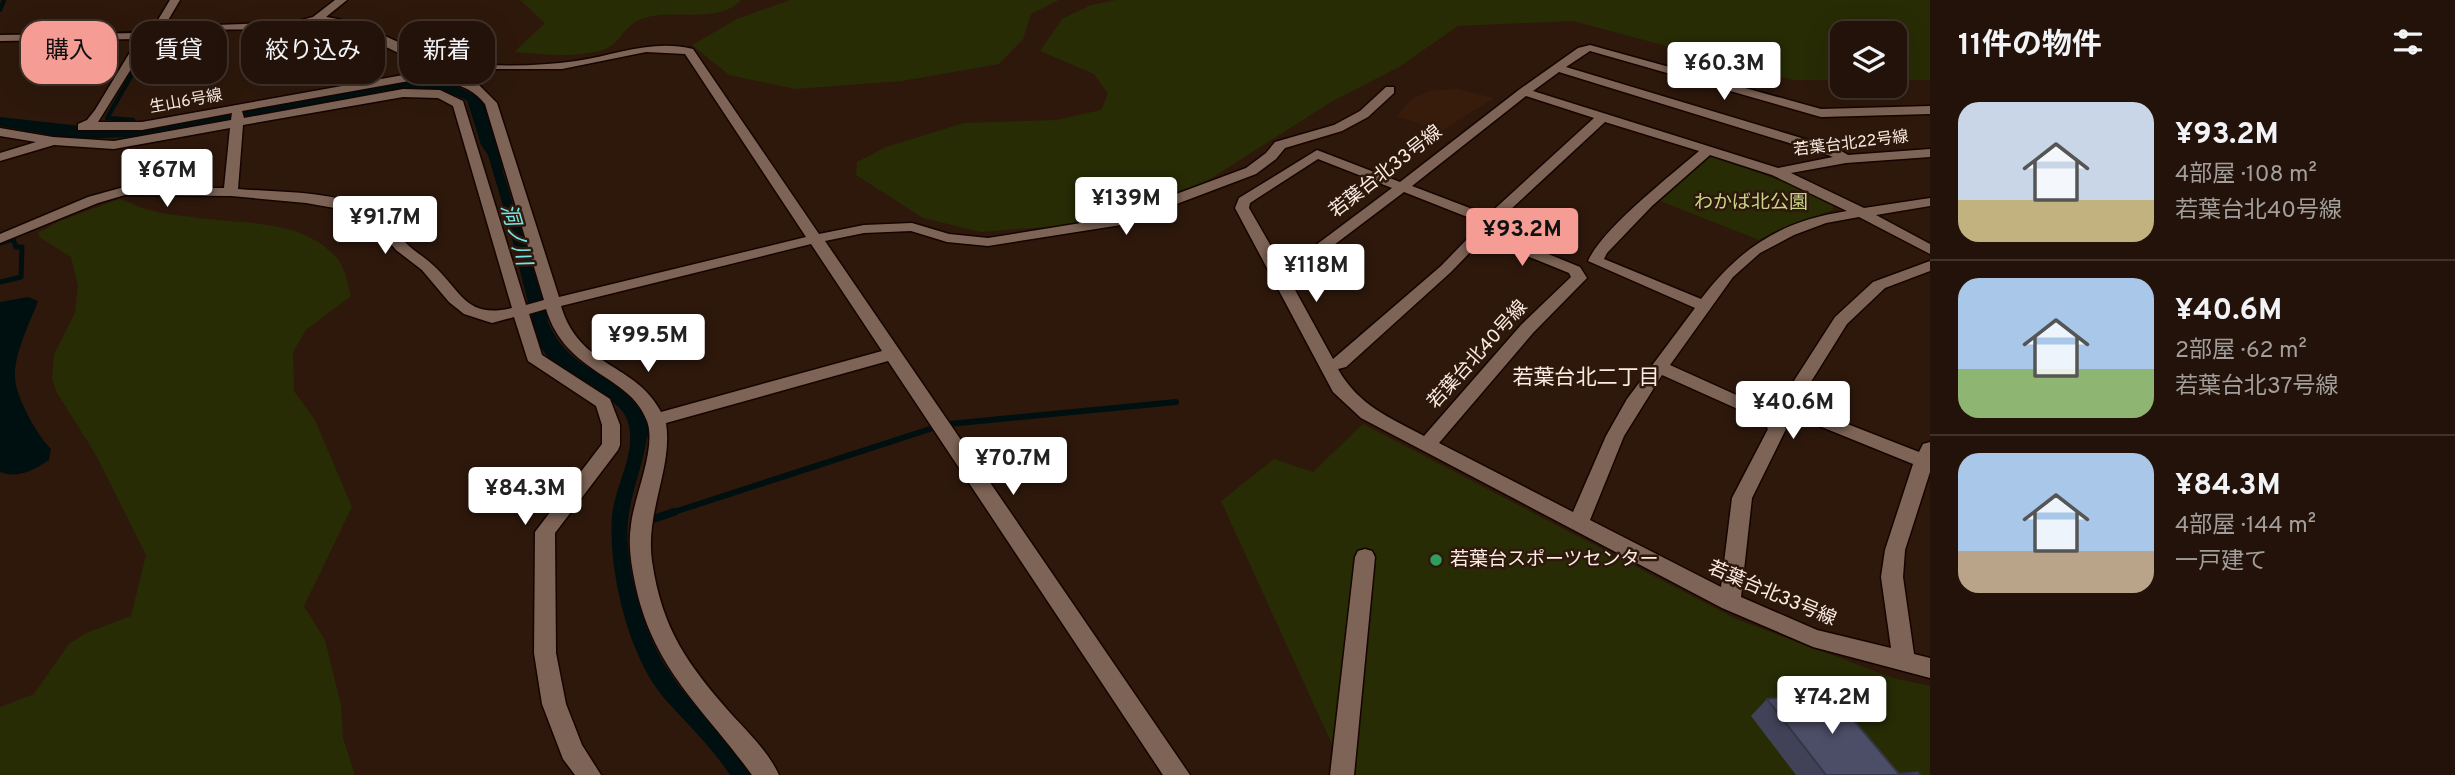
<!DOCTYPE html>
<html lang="ja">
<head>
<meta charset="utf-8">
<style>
	:root { --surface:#221209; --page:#2a1b12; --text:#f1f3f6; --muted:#a29e9c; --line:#3f322a; --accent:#f59c95 }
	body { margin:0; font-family:Overpass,"Noto Sans JP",sans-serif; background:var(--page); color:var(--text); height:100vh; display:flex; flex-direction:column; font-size:26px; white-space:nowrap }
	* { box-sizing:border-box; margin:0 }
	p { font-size:23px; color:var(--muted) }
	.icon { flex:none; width:38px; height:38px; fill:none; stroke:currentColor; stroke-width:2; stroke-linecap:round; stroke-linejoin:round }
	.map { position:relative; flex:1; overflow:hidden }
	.details { display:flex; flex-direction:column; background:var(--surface); width:525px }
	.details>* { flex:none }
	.top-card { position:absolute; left:21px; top:21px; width:665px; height:63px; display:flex; gap:14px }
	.controls { position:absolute; left:1830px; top:21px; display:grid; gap:14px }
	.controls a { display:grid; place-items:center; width:77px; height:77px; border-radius:14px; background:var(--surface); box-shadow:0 7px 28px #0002,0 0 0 2px var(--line); font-size:35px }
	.price { position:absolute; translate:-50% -60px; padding:0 16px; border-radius:7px; background:#fff; color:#222; font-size:23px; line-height:46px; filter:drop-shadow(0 2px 4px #0008) }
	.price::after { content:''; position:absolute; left:50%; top:42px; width:21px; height:16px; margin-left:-10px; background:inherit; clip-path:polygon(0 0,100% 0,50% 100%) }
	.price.on { background:var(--accent); color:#111 }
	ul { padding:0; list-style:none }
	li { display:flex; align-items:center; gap:21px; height:175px; padding:0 28px }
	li+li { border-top:2px solid var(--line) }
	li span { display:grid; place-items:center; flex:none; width:196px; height:140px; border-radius:21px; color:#555 }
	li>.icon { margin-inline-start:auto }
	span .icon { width:84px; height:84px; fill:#fffc; stroke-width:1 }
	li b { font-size:30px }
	h2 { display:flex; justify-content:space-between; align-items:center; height:84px; padding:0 28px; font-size:30px }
	.chip { padding:0 24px; border-radius:21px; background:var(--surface); box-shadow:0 7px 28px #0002,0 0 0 2px var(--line); font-size:24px; line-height:63px }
	.chip.on { background:var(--accent); color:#111 }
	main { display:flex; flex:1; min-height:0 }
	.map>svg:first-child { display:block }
	.built { fill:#371c0b }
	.green { fill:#272c05 }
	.water { fill:#001010 }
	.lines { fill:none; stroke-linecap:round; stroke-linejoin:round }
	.stream-far3 { stroke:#001010; stroke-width:4.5 }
	.stream-far2 { stroke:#001010; stroke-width:5 }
	.stream-far1 { stroke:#001010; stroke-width:6 }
	.stream { stroke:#001010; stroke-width:8 }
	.street-casing { stroke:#150400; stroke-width:3 }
	.street { fill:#7e6456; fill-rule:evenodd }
	.wall { fill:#414258 }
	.building { fill:#4c4d66; stroke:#353647; stroke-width:2 }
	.leisure-dot { fill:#2e9e5b; stroke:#2e180c; stroke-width:2.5 }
	.labels { text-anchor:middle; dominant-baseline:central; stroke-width:5; stroke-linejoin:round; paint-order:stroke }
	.far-street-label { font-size:16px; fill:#faebe3; stroke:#2e180c }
	.street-label { font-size:19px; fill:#faebe3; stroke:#2e180c }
	.park-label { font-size:19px; fill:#c8d687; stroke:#2e180c }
	.poi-label { font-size:19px; fill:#faebe3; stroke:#2e180c; text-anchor:start }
	.water-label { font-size:21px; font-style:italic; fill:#75e6e7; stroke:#2e180c }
	.neighbourhood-label { font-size:21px; fill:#faebe3; stroke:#2e180c }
</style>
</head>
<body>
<main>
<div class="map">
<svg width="1930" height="775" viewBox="0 0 1930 775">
	<rect width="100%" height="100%" fill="#2e180c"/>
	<path class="built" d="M1457,89L1494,98L1441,131L1397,116L1412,99L1429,91Z"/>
	<path class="green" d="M520,0H741C716,27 667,5 637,21C623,28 618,47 600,51C572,58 542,54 514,52L545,23Z
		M790,0H1059L1031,14L1023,39L999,64L902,81L795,89L729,75L692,45L737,19Z
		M1116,0H1930V80H1895V33H1843V80H1793L1573,21L1458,26L1399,67L1331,102L1207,181L1094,223L981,232L923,218L856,175L857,162L886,147L964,123L1056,120L1101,110L1108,94L1094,74L1040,51L1062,19L1091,5Z
		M1708,157L1718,158L1797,187L1833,206V210L1790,225L1759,240L1660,201Z
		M119,199C130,201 138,208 149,210C163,214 177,215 192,217C239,225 299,217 335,256C345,266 347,282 351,296L306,330L293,352L294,391L315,420L352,507L304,606L325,640L341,705L343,738L355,775H0V707L34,694L69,644L86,633L131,616L146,555L96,455L57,393L52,379L54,355L75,313L78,285L71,257L39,237L38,233L60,221Z
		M1363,424L1736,619L1893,678L1930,686V775H1346L1221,501L1274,459L1313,472Z"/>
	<path class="water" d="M406,83L452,85L484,99L499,146L503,172L541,295L546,294L552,318L547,319C567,373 615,369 641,412L646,411L651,435L647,437C643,465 631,492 628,521C624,566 643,632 668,670C692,707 727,737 751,775H730C711,746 687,724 664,698C628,656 608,570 612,516C615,483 640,449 626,417C613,390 559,381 538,343L508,223L488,155L481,145L467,100L438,89L398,90L265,115L130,137L73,139L0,126V117L126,131Z
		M28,297L38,301C30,323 15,351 15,375C14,395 37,435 51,449L49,460C34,470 18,479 0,472V302Z"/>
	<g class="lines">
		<path class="stream-far3" d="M0,10L4,0
			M119,34L144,32
			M131,122L133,120L107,118L154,36"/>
		<path class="stream-far2" d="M0,243L13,239L16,247H22L21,277
			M0,282L21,277"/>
		<path class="stream-far1" d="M949,424L1176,402
			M668,514L930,429"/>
		<path class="stream" d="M650,520L674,512"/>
		<g class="street-casing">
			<path id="street" d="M170,0H180L164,27L294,22L313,17L335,0H347L326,17C374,23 413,57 463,63C500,67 540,66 576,61C617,55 652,39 693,49L819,234L864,225L912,223L949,234L988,238L1112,218L1246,168L1266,153L1275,142L1334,125L1360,111L1386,87H1394V93L1368,117L1342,131L1285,148L1276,159L1256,174L1121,225L988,246L947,242L911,231L864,233L825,241L1190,775H1163L888,361L666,423C673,468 645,512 652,561C662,630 688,665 733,716C750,734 769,753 779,775H752C703,707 653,670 635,583C631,564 628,544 631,525C634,496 657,448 647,421C630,374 566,375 546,309L529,314L542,355L610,399L620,425V445L618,450L555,533L556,653L566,704L582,745L601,775H575L563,759L542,704L534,653L535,532L602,444V425L596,406L528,361L514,317L492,323L464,314L449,302L422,270L396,250L373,222L340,209L306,203L231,196L125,195L98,203L0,243V234L88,197L124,187L224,188L230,128L114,149L54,145L0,161V153L36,142L0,136V128L53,137L114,141L231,120L232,113L142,130H78V124L87,120L95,110L138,39L0,41V35L142,33L152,30ZM317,22C351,27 379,45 410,58C422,62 436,64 448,66L445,69L451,72L463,69H562L646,52L685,54L806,237L559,297L497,103L477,83L462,78L420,72L142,122H98L151,37C205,23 263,36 317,22ZM409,81C437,82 466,79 485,104L544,300L526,305L463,101L440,90L403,89L244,118L242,111ZM403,97L438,98L453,106L512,308C466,319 462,292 434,266C425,257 413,251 405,242C397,234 394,223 385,217C344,190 285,193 238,189L243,125ZM811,244L882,351L661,412C636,363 579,368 561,306Z
				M1590,45L1821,109L1930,106V114L1821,117L1590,51L1566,67L1838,149L1848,155L1930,149V157L1846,163L1791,173L1864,208L1930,198V206L1876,215L1930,244V254L1859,217L1826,223L1794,235L1760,253L1733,277L1670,365L1763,407L1777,415L1786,429L1752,498L1741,597L1817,630L1891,648L1881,577L1885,550L1913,464L1797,417L1789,412L1781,401L1835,317L1873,282L1930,261V271L1885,288L1847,324L1799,401L1809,409L1919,452L1923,444L1930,442V472L1905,550L1903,577L1914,654L1930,658V678L1813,647L1722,608L1361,418L1333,392L1235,208L1239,198L1317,150L1400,182L1520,89L1578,48ZM1559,72L1828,155L1833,157L1778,168L1533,91ZM1526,96L1594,118L1488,215L1412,186ZM1605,122L1699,151C1670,176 1602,229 1588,261L1695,308L1627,399L1606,436L1573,512L1439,443L1533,333L1584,281L1587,278L1580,267L1497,233L1472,234L1441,266L1333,359L1289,279L1404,192L1485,224H1495ZM1710,155L1772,175L1847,211C1781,221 1741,247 1701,299L1604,259L1607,253L1652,206ZM1318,159L1392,188L1284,269L1249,208L1250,203ZM1481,241H1490L1569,273L1571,277L1521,325L1424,436C1389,417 1359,406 1338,369L1346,367L1451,272ZM1662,375L1751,415L1764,423L1768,429L1732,498L1721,587L1590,520L1624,436Z
				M1365,549L1372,551L1375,557L1354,775H1330L1355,557L1358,551Z"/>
		</g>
		<use href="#street" class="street"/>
	</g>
	<path class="wall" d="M1767,699L1899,774L1920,775H1796L1751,716Z"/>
	<path class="building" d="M1830,692L1899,774L1918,772L1920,775H1826L1767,699Z"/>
	<circle class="leisure-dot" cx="1436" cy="560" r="7"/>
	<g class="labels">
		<g class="far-street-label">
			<text transform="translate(186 102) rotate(-10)">生山6号線</text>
			<text transform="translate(1851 144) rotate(-7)">若葉台北22号線</text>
		</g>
		<g class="street-label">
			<text transform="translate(1386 172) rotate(-38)">若葉台北33号線</text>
			<text transform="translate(1478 355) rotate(-48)">若葉台北40号線</text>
			<text transform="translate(1772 594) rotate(23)">若葉台北33号線</text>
		</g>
		<g class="park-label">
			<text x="1751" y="203">わかば北公園</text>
		</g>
		<g class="poi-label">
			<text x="1450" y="560">若葉台スポーツセンター</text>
		</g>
		<g class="water-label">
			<text transform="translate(515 235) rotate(74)">洞ノ川</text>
		</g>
		<g class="neighbourhood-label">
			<text x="1586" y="378">若葉台北二丁目</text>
		</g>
	</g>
</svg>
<div class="controls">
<a><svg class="icon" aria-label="layers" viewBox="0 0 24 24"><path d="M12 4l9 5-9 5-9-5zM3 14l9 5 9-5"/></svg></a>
</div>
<b class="price" style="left:1724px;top:102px">¥60.3M</b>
<b class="price" style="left:167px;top:209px">¥67M</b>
<b class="price" style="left:1126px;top:237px">¥139M</b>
<b class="price" style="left:385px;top:256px">¥91.7M</b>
<b class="price on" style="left:1522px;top:268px">¥93.2M</b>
<b class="price" style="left:1316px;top:304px">¥118M</b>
<b class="price" style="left:648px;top:374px">¥99.5M</b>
<b class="price" style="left:1793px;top:441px">¥40.6M</b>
<b class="price" style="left:1013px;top:497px">¥70.7M</b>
<b class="price" style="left:525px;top:527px">¥84.3M</b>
<b class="price" style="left:1832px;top:736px">¥74.2M</b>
<div class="top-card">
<a class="chip on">購入</a>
<a class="chip">賃貸</a>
<a class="chip">絞り込み</a>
<a class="chip">新着</a>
</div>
</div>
<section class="details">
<h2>11件の物件<svg class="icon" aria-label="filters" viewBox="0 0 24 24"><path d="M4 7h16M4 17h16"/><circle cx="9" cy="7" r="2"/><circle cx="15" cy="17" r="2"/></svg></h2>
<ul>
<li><span style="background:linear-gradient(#c9d6e8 70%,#c2b280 0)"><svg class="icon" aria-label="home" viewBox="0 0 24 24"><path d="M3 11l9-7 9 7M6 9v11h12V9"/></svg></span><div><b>¥93.2M</b><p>4部屋 · 108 m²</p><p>若葉台北40号線</p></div></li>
<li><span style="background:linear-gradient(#a9c7e8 65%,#8fb573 0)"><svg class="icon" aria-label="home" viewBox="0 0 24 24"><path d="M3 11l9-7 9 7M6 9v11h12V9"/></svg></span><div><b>¥40.6M</b><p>2部屋 · 62 m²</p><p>若葉台北37号線</p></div></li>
<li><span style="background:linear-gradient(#a9c7e8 70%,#b9a48a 0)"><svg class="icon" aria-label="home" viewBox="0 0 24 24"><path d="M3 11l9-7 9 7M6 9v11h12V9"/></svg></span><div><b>¥84.3M</b><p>4部屋 · 144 m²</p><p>一戸建て</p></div></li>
</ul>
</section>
</main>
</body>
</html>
